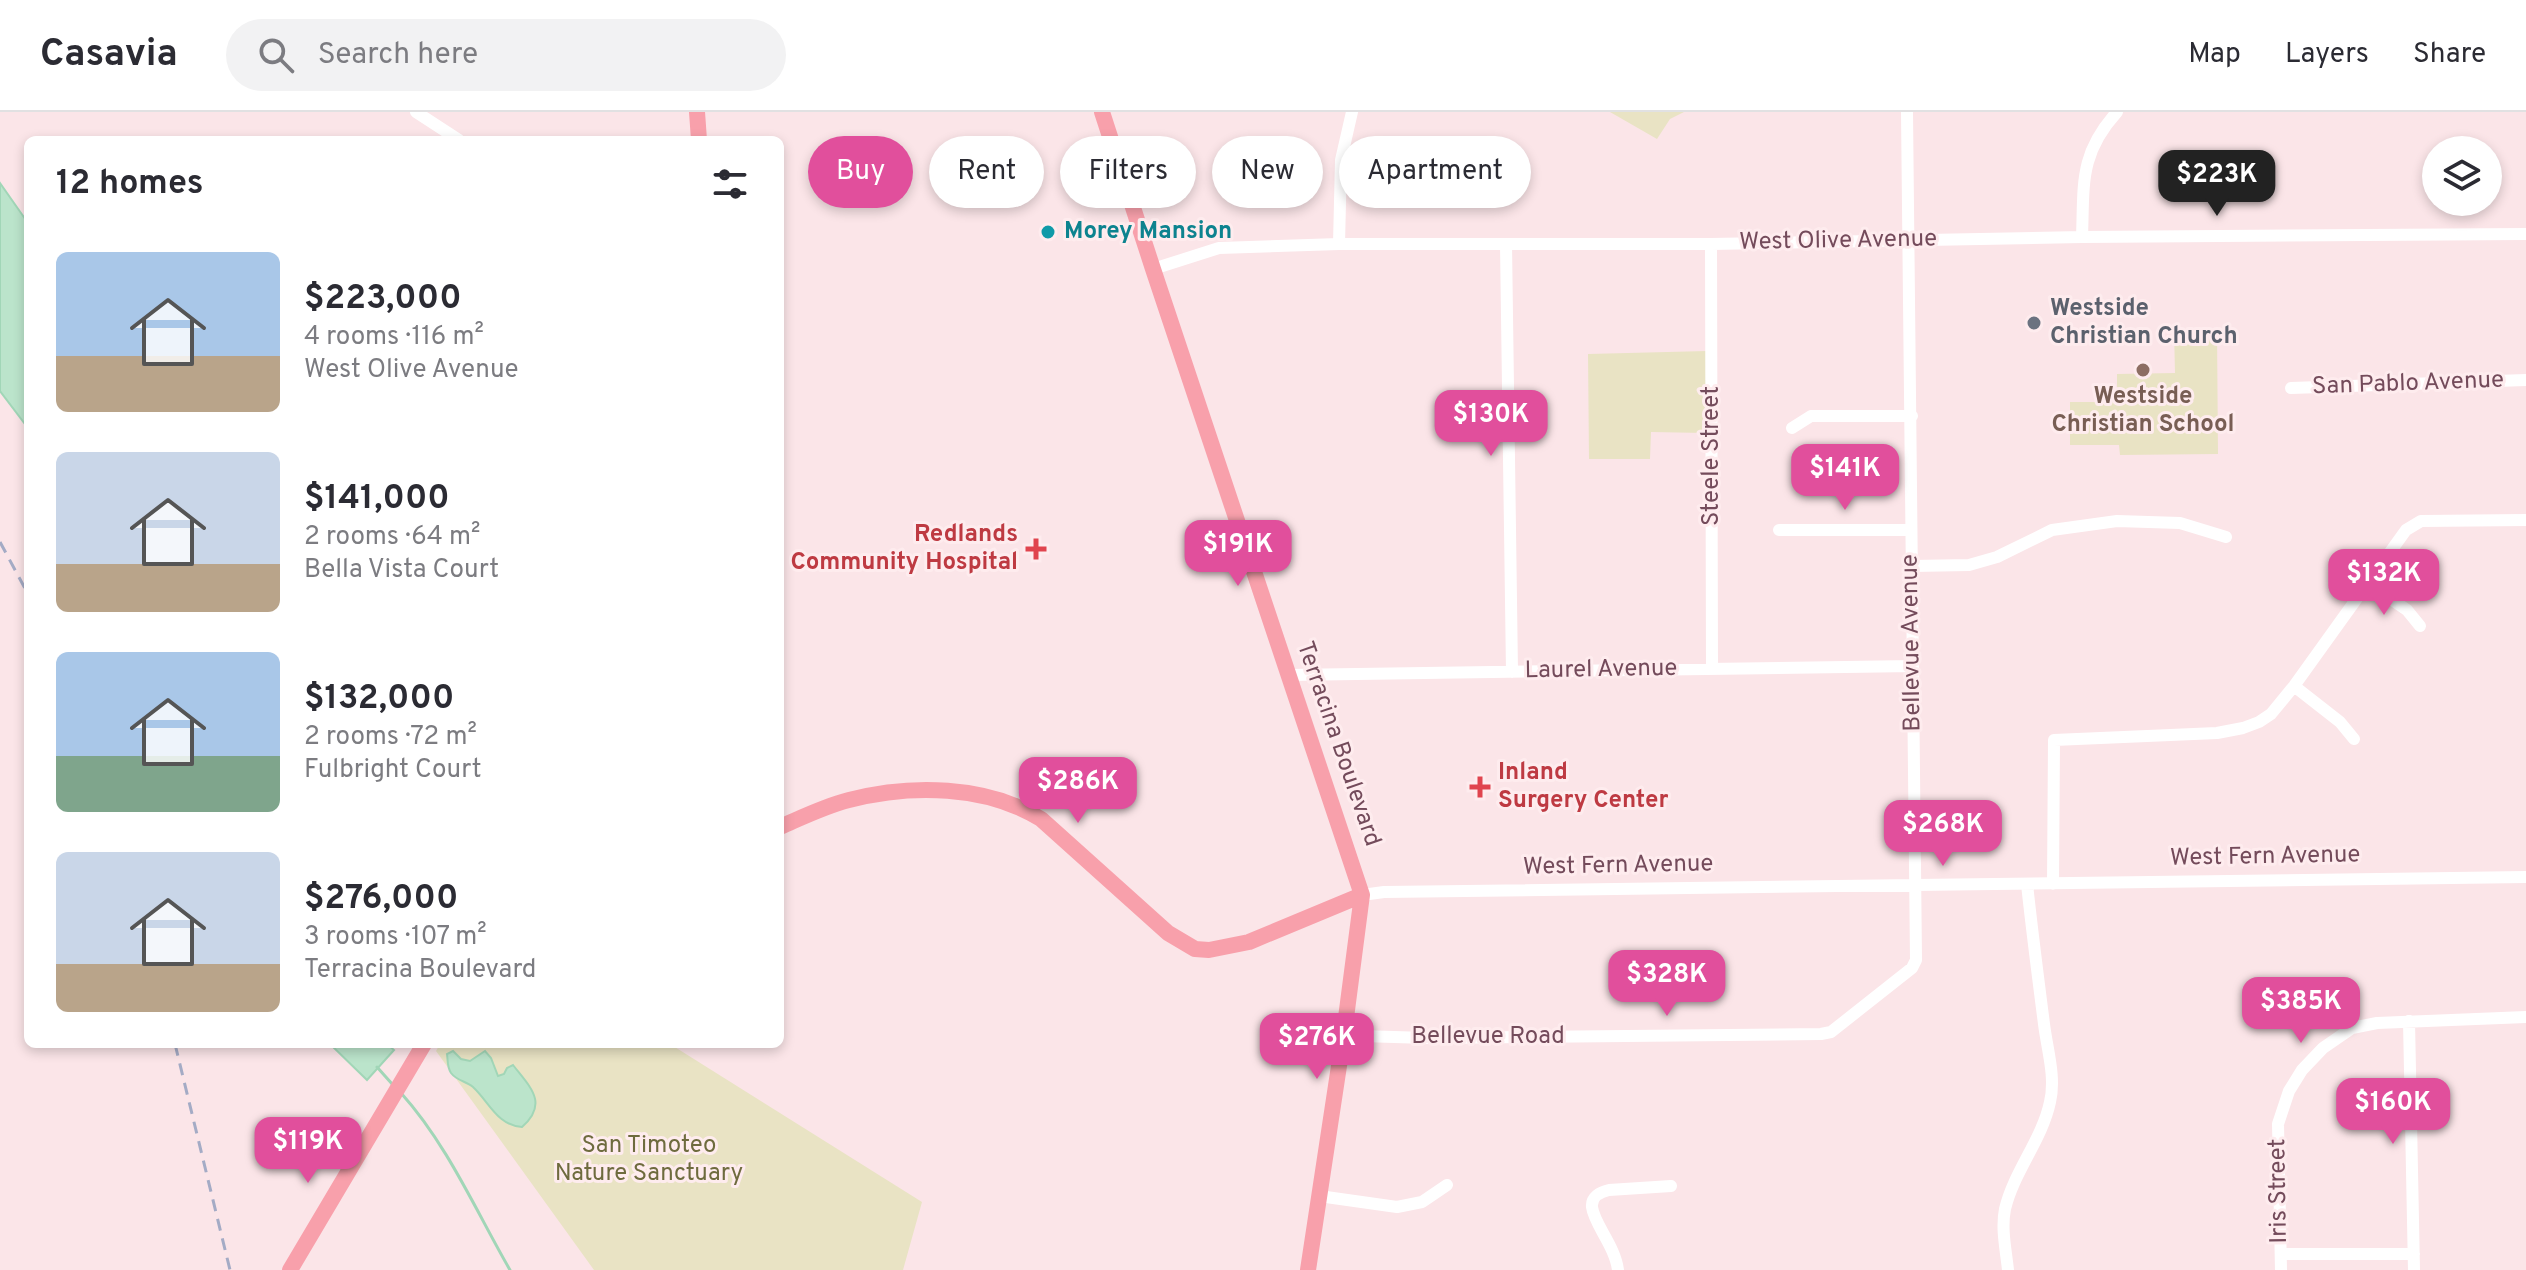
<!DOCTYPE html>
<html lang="en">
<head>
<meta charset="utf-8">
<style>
	:root { --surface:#fff; --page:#f2f2f3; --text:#2b2b33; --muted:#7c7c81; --line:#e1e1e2; --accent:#e14f9c }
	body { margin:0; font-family:Overpass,sans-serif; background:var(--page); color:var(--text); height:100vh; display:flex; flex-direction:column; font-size:30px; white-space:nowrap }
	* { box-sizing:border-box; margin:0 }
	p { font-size:26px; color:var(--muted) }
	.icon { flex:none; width:44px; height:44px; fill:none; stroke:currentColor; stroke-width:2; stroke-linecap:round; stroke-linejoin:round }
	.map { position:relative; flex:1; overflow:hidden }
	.sheet { position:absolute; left:24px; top:24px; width:760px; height:912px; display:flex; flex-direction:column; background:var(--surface); border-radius:12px; box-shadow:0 4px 12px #0003 }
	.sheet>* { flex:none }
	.top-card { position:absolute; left:808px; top:24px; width:760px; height:72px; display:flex; gap:16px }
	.tools { position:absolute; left:2422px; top:24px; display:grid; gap:16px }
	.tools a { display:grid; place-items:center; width:80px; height:80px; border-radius:50%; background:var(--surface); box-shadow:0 4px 12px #0003; font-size:40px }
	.price { position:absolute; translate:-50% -68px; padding:0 18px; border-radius:16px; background:var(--accent); color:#fff; font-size:26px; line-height:52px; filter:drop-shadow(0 2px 4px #0008) }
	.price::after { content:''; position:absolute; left:50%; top:48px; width:24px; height:18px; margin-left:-12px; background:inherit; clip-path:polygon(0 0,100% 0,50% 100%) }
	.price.current { background:#222; color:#fff }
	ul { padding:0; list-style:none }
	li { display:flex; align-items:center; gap:24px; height:200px; padding:0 32px }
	li span { display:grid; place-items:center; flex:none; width:224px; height:160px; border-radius:12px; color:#555 }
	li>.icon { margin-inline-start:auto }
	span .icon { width:96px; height:96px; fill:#fffc; stroke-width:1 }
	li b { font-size:34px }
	h2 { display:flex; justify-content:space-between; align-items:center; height:96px; padding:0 32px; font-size:34px }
	.chip { padding:0 28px; border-radius:36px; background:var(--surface); box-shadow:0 4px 12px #0003; font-size:28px; line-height:72px }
	.chip.current { background:var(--accent); color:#fff }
	header { display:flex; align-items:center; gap:48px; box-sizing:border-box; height:112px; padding:0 40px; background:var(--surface); border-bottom:2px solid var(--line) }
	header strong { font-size:38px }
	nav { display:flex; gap:44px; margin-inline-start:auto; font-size:28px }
	.search { width:560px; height:72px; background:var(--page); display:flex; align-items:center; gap:20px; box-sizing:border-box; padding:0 28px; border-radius:44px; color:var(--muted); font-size:30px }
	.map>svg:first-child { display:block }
	.green { fill:#e9e3c4 }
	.water { fill:#bbe4cb; stroke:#a1d6b7; stroke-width:2 }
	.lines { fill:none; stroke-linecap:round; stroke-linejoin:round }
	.stream { stroke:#a1d6b7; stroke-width:3 }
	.minor { stroke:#fff; stroke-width:12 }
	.major { stroke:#f8a0ab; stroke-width:16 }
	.rail { stroke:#a4abc5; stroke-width:3; stroke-dasharray:12 8; stroke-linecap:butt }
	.culture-dot { fill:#0f9aa8; stroke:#feecee; stroke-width:3 }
	.worship-dot { fill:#6b7280; stroke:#feecee; stroke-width:3 }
	.education-dot { fill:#8d6e63; stroke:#feecee; stroke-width:3 }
	.health-dot { fill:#e0444e; stroke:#feecee; stroke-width:3 }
	.labels { text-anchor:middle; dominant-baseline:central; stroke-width:6; stroke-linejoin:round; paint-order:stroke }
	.culture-label { font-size:24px; font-weight:bold; fill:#0d838f; stroke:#feecee; text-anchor:start }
	.street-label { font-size:24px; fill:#744b5b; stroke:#feecee }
	.worship-label { font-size:24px; font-weight:bold; fill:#5b616d; stroke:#feecee; text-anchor:start }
	.education-label { font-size:24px; font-weight:bold; fill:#785e54; stroke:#feecee }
	.health-label { font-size:24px; font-weight:bold; fill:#be3a42; stroke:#feecee; text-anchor:end }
	.park-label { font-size:24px; fill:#6e6b3e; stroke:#feecee }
</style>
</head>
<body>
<header>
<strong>Casavia</strong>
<div class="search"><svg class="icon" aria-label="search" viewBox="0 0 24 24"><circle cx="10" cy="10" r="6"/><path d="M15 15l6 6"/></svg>Search here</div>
<nav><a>Map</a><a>Layers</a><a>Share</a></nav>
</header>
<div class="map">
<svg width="2526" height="1158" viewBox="0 0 2526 1158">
	<rect width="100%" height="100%" fill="#fbe5e8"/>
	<path class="green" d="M1610,0H1684L1670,7L1657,27Z
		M2174,218H2217L2218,342L2120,343L2119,333H2070V290H2117V262L2175,261Z
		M1707,239L1705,321L1651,320L1650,347H1589L1588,242Z
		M440,932H670L922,1090L903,1158H594L436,939Z"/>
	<path class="water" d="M0,71L28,111V316L0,279Z
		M330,932H387L394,938L367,968Z
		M453,939L461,947L470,949L485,939L491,946L498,964L504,962L507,956L513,953C530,975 549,991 522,1015C497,1013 490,991 473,975C466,969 457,969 451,961C447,955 448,949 447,942Z"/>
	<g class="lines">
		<path class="stream" d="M377,955L393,973
			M401,981C447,1032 476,1099 510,1158"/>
		<path class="minor" d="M416,0L459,28
			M2082,125C2084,72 2079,42 2117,0
			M1339,132L1341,48L1352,0
			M1506,132L1512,560
			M1711,132L1712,556
			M1153,157L1219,136L1339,132H1711L2082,125L2526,122
			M2291,276L2526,268
			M1792,316L1811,304H1912
			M1779,418H1910
			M1912,454L1969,453L1997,445L2052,418L2117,409L2180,411L2226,425
			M2369,472L2407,498L2420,514
			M1289,563L1913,554
			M2294,574L2340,610L2354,627
			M2053,772L2054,628L2217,621L2243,616L2259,610L2271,602L2294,574L2406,418L2421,409L2526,408
			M1362,783L1384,780L2526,765
			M2409,909L2414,1158
			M1344,921L1362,924L1426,926L1821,922L1831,920L1912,856L1916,848L1907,0
			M1319,1084L1397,1095L1422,1090L1447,1073
			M2281,1142H2414
			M1618,1158C1615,1134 1594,1112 1592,1095C1591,1085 1600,1080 1609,1078L1671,1074
			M2008,1158C2006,1138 2001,1117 2005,1097C2014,1059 2042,1028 2050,990C2056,965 2047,937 2044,912C2038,865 2032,819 2027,772
			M2281,1158L2278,1012L2289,979L2302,958L2323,936L2352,916L2377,911L2526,905"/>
		<path class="major" d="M697,0L699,28
			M1102,0L1153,157L1362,783L1344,921L1308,1158
			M780,715C803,705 825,694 849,688C911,672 986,673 1041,707L1168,821L1195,837L1209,838L1249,830L1362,783
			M290,1158L424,932"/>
		<path class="rail" d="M0,430L28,482
			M175,932L230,1158"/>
	</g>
	<circle class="culture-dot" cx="1048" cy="120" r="8"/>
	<circle class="worship-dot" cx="2034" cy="211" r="8"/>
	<circle class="education-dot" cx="2143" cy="258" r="8"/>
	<g class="health-dot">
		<path d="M1032 425h8v8h8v8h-8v8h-8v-8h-8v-8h8z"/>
		<path d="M1476 663h8v8h8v8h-8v8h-8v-8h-8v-8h8z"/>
	</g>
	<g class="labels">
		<g class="culture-label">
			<text x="1064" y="120">Morey Mansion</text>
		</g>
		<g class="street-label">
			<text transform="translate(1838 129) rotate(-1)">West Olive Avenue</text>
			<text transform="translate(2408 272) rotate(-2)">San Pablo Avenue</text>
			<text transform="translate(1712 344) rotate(-90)">Steele Street</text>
			<text transform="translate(1912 531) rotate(-91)">Bellevue Avenue</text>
			<text transform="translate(1601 558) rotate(-1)">Laurel Avenue</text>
			<text transform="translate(1338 632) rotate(71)">Terracina Boulevard</text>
			<text transform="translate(2265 745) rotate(-1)">West Fern Avenue</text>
			<text transform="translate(1618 754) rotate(-1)">West Fern Avenue</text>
			<text x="1488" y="925">Bellevue Road</text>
			<text transform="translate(2279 1079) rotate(-91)">Iris Street</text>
		</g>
		<g class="worship-label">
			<text x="2050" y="197">Westside<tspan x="2050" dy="28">Christian Church</tspan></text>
		</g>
		<g class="education-label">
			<text x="2143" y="285">Westside<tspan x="2143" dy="28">Christian School</tspan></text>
		</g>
		<g class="health-label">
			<text x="1018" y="423">Redlands<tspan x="1018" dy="28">Community Hospital</tspan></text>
			<text x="1498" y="661" text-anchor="start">Inland<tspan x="1498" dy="28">Surgery Center</tspan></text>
		</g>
		<g class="park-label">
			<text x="649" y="1034">San Timoteo<tspan x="649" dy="28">Nature Sanctuary</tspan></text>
		</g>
	</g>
</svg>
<div class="tools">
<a><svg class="icon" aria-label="layers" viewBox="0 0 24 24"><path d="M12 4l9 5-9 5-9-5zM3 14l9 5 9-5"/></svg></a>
</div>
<b class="price current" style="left:2217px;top:106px">$223K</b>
<b class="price" style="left:1491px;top:346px">$130K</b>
<b class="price" style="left:1845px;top:400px">$141K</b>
<b class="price" style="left:1238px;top:476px">$191K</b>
<b class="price" style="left:2384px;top:505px">$132K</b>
<b class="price" style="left:1078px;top:713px">$286K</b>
<b class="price" style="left:1943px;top:756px">$268K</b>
<b class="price" style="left:1667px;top:906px">$328K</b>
<b class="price" style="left:2301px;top:933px">$385K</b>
<b class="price" style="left:1317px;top:969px">$276K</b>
<b class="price" style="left:2393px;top:1034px">$160K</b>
<b class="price" style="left:308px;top:1073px">$119K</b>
<div class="top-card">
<a class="chip current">Buy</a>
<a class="chip">Rent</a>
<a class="chip">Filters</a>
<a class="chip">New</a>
<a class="chip">Apartment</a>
</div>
<section class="sheet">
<h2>12 homes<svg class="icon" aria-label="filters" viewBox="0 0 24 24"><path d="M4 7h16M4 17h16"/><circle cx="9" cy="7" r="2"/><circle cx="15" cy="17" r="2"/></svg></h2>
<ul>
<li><span style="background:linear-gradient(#a9c7e8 65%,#b9a48a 0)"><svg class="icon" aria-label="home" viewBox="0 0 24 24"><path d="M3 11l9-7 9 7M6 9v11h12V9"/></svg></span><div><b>$223,000</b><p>4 rooms · 116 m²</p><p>West Olive Avenue</p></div></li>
<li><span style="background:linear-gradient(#c9d6e8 70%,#b9a48a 0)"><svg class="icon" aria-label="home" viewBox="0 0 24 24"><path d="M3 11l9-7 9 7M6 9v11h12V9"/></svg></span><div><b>$141,000</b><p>2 rooms · 64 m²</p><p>Bella Vista Court</p></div></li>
<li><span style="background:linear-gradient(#a9c7e8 65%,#7fa58c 0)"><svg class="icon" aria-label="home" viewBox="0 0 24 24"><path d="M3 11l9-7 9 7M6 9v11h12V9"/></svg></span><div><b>$132,000</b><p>2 rooms · 72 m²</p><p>Fulbright Court</p></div></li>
<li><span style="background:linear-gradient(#c9d6e8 70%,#b9a48a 0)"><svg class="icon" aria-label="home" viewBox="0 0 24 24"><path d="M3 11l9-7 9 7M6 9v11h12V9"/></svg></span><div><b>$276,000</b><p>3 rooms · 107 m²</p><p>Terracina Boulevard</p></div></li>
</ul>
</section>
</div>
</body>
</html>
